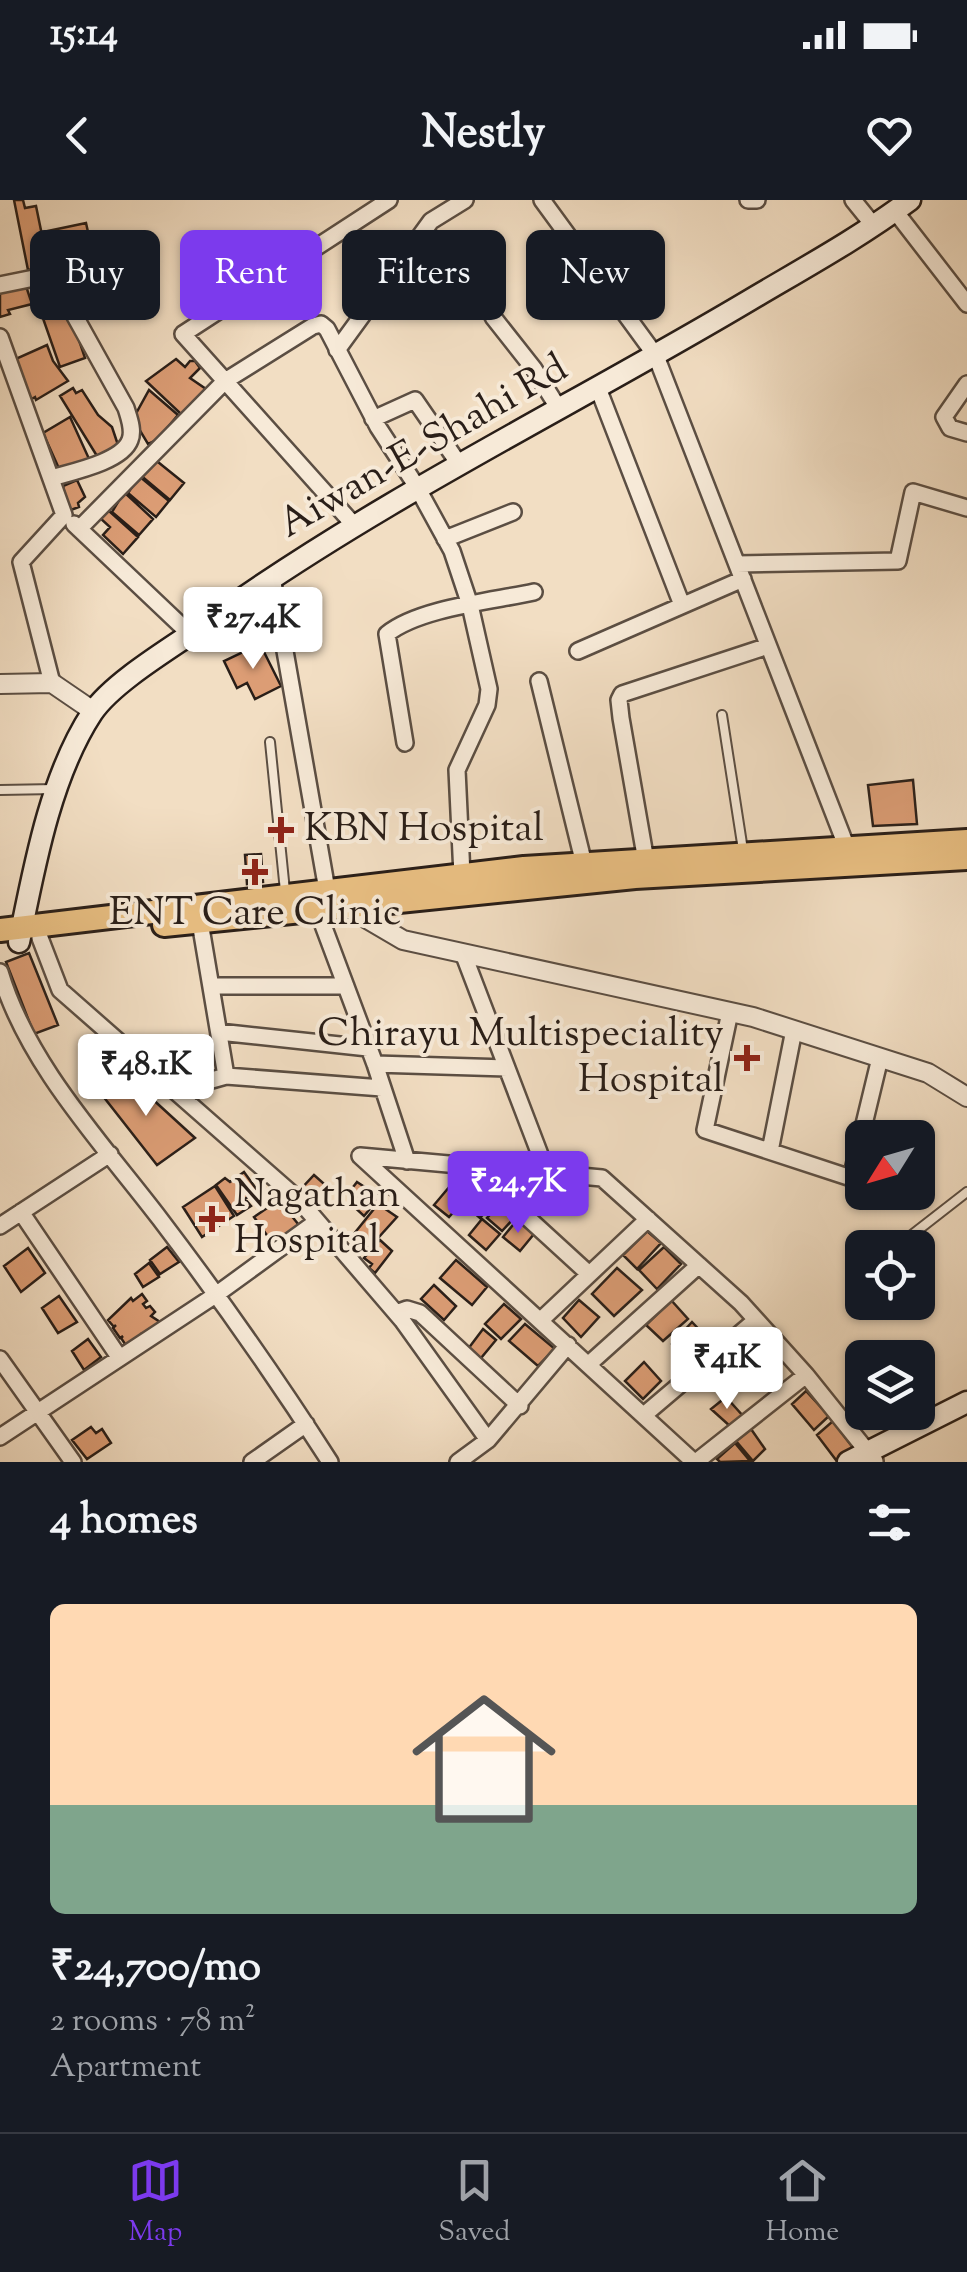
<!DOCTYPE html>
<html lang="en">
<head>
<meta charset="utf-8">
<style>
	:root { --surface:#171b24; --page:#242831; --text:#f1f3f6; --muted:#9ea1a6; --line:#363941; --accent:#7c3aed }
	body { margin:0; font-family:"Sorts Mill Goudy",serif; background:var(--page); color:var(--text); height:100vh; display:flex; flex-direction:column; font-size:38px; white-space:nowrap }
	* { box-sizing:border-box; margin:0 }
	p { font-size:32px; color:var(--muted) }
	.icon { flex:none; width:55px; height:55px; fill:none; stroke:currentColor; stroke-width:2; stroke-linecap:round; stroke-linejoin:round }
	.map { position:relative; height:1262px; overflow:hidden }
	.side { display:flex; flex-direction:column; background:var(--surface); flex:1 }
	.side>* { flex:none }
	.top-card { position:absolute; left:30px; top:30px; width:908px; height:90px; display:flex; gap:20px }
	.needle { width:65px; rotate:233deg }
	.buttons { position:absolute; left:845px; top:920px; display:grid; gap:20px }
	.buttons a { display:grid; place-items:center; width:90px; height:90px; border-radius:15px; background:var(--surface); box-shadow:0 2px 8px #0004; font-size:50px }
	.price { position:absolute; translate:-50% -85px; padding:0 22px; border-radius:10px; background:#fff; color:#222; font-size:32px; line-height:65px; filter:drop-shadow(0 2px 5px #0008) }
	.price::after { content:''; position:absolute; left:50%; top:60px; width:30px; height:22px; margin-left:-15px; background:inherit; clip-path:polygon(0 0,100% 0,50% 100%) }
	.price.on { background:var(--accent); color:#fff }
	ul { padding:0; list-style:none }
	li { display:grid; align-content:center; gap:20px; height:530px; padding:0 50px }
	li+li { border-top:2px solid var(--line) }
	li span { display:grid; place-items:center; height:310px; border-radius:15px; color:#555 }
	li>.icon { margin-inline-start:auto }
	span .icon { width:180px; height:180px; fill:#fffc; stroke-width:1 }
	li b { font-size:42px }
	h2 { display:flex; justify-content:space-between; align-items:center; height:120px; padding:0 50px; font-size:42px }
	.pill { padding:0 35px; border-radius:15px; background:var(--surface); box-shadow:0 2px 8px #0004; font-size:35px; line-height:90px }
	.pill.on { background:var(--accent); color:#fff }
	.status { display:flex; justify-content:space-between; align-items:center; height:70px; padding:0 50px; background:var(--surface); direction:ltr }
	.status svg { height:28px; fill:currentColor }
	header { display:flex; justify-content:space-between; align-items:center; height:130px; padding:0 50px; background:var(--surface); font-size:45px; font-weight:700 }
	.dock { display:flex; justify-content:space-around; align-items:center; height:140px; border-top:2px solid var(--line); background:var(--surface); font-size:28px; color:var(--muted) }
	.dock a { display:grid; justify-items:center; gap:5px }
	.dock .on { color:var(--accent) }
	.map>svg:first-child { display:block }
	.building { fill:#dc9d75; stroke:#291e18; stroke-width:2.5 }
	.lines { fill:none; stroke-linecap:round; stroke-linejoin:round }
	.service-casing { stroke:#5b4e43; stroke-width:12 }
	.minor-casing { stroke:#5b4e43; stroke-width:20 }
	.tertiary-casing { stroke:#5b4e43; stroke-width:22 }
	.secondary-casing { stroke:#291e18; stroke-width:25 }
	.primary-casing { stroke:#291e18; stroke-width:28 }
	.service { stroke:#f7ead8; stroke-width:8 }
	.minor { stroke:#f7ead8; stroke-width:15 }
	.tertiary { stroke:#f7ead8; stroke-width:18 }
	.secondary { stroke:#f7ead8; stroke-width:20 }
	.primary { stroke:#e9bf82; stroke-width:22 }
	.poi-dot { fill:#8f2418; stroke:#f7ead8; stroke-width:4 }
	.labels { text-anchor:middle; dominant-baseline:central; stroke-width:8; stroke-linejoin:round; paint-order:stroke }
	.street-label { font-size:40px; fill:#291e18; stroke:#f7ead8 }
	.poi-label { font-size:40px; fill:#291e18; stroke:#f7ead8; text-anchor:start }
</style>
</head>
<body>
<div class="status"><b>15:14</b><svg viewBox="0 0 49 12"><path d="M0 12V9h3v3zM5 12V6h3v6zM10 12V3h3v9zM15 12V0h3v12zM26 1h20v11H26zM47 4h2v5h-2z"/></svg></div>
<header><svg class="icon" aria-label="back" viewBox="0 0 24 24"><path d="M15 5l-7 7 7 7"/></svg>Nestly<svg class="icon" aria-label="heart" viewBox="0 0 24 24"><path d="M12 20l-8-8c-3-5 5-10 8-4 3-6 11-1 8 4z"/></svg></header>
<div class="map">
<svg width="967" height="1262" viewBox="0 0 967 1262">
	<rect width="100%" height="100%" fill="#f2dec3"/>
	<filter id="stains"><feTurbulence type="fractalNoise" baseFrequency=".002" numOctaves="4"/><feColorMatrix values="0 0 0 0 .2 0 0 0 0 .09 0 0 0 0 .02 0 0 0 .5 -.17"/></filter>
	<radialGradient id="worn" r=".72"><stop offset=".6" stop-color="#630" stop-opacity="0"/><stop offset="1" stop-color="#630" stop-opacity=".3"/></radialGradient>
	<path class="building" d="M14,0H23L25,8L36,6L44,45L41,46L47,58L43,59L45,67L28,70Z
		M86,23L94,59L51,68L43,32Z
		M101,81L111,100L85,114L77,94Z
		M17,87L27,89L32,104L8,110L10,114L0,117V90Z
		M55,99L61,101L65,113L63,116L72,119L85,158L60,167L38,104Z
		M47,145L53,161L68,181L36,200L35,197L30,200L11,161Z
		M176,159L185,167L190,161H195L200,168L190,178L206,189L182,215L146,181Z
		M73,188L76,193L82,190L98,215L112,227L118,245L97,256L60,196Z
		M149,190L178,215L157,240L148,244L133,219Z
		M70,217L90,261L61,273L43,233Z
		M153,258L184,283L170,300L139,274Z
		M139,276L169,301L156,317L128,293Z
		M77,280L85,297L78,303L79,307L68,311L63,286Z
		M124,292L153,319L139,335L112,312Z
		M108,310L138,337L123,354L103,335L110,327L100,318Z
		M260,444L281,486L255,499L247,483L237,488L224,461Z
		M913,580L917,624L873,626L868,585Z
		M261,654L263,682L247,684L245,655Z
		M29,753L58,825L34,834L6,762Z
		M125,874L195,938L157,965L99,891Z
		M244,972L257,990L245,999L251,1006L237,1015L216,985L225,978L230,982Z
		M461,973L476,987L449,1017L434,1005Z
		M314,975L331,990L317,1005L300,990Z
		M357,982L380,997L364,1016L351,1004L357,997L350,991Z
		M215,986L234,1016L202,1037L183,1007Z
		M481,986L495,1000L480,1018L466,1006Z
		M279,1000L302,1029L276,1048L254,1017Z
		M378,1004L397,1017L369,1048L353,1035Z
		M500,1004L515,1017L502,1031L487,1018Z
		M482,1019L500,1034L486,1050L469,1035Z
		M517,1020L534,1034L520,1051L503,1037Z
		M647,1031L661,1043L637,1069L623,1055Z
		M380,1040L392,1051L375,1073L369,1068L372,1064L364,1058Z
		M167,1047L179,1062L160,1074L150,1060Z
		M664,1047L681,1064L657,1089L639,1070Z
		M28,1048L45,1073L21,1092L4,1066Z
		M456,1060L487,1087L472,1105L440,1078Z
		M149,1063L159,1077L143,1087L135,1074Z
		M617,1068L642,1090L614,1116L592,1094Z
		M434,1085L456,1106L444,1120L421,1099Z
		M142,1094L147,1101L143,1104L146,1108L150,1106L155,1112L151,1116L160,1122L147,1134H142L145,1139L127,1147L121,1138L123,1136L120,1138L113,1128L116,1125L114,1127L108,1120L131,1098L133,1101Z
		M59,1096L77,1122L58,1133L42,1108Z
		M579,1100L599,1117L581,1137L563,1118Z
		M671,1100L688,1119L663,1141L646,1125Z
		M504,1104L521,1119L501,1139L485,1124Z
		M692,1122L707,1138L686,1159L672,1144Z
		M525,1124L555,1149L538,1166L509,1141Z
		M483,1129L496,1140L481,1158L468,1149Z
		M88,1139L101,1157L84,1170L72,1151Z
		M644,1162L661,1181L643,1199L625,1181Z
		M806,1191L829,1216L814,1230L792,1204Z
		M726,1197L743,1216L731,1227L711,1209Z
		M833,1221L854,1249L836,1260L817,1235Z
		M91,1227L96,1233L102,1229L111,1243L87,1259L72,1240Z
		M751,1229L765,1249L753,1261L736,1241Z
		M735,1243L750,1261L720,1262L717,1259Z"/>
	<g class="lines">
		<g class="service-casing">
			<path id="service" d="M722,515L743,650
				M270,542L285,691
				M0,590L55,589
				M895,1048L967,992
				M860,1075L862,1073"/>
		</g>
		<g class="minor-casing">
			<path id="minor" d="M542,0L656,156L847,648
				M748,0H757
				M853,0L874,26
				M895,11L967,104
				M0,85L103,64
				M493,117L534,169L559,209
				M0,137L64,315L21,362L52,483
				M337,150L431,21L465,0
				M967,184L944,217L950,228L967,233
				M598,188L682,405
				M373,219L415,200L459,264
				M51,278C71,272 122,262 130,240C134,230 129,218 126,208L52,75
				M74,324L191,435
				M354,325L183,134L389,0
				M79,329L225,181L313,126L321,124L327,129L378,227L417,287L452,351L470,405L489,489L487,505L457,570L462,675
				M445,339L513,312
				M737,364L898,361L913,292L967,308
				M272,377L327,690
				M578,451L743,379
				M539,481L584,664
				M405,543L387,434C419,408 493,401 534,392
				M646,661L621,518L619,500L622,494L768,446
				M317,709L375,864L507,868
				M200,722L226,876
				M40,738L60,790L299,1000L402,1120L488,1240
				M463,753L547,973
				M0,772C27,864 102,943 160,1019C220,1098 277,1179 330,1262
				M211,786H346
				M730,812L705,930L851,978L880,858
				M219,832L368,848
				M375,864L407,961
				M185,899L201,883L226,876L382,888
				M770,951L794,830
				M360,956L602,978L741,1103L806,1175L875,1261
				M360,956L694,1262
				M471,966L589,1074
				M21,1012L119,1157
				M0,1026L110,954
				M396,1113L407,1109L420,1113L520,1206
				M541,1120L648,1019
				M0,1159L73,1262
				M589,1164L699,1065
				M644,1215L756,1120
				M0,1237L217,1094L316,1022
				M252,1262L306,1224
				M458,1262L488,1240L568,1145
				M696,1262L806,1175"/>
		</g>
		<g class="tertiary-casing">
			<path id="tertiary" d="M0,484L52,483L93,511
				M345,706L403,740L753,817L928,873L967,897"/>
		</g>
		<g class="secondary-casing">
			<path id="secondary" d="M19,742C34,668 50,577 92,513C115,479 183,441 217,416C386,296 572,206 750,100C804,68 859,38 910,0
				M848,1262L967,1202"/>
		</g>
		<g class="primary-casing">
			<path id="primary" d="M164,725L635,677L967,658
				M0,730L524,668L967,641"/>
		</g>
		<use href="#service" class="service"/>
		<use href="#minor" class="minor"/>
		<use href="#tertiary" class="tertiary"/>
		<use href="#secondary" class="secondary"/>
		<use href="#primary" class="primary"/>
	</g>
	<g class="poi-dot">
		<path d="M276 615h10v10h10v10h-10v10h-10v-10h-10v-10h10z"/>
		<path d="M250 657h10v10h10v10h-10v10h-10v-10h-10v-10h10z"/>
		<path d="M742 843h10v10h10v10h-10v10h-10v-10h-10v-10h10z"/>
		<path d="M207 1004h10v10h10v10h-10v10h-10v-10h-10v-10h10z"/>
	</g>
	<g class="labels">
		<g class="street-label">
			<text transform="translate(424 248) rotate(-30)">Aiwan-E-Shahi Rd</text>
		</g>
		<g class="poi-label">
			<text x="304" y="630">KBN Hospital</text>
			<text x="255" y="714" text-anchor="middle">ENT Care Clinic</text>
			<text x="724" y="835" text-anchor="end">Chirayu Multispeciality<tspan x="724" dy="46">Hospital</tspan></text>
			<text x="234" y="996">Nagathan<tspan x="234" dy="46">Hospital</tspan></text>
		</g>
	</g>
	<rect width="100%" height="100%" filter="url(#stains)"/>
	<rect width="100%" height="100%" fill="url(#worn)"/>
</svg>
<div class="buttons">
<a><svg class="needle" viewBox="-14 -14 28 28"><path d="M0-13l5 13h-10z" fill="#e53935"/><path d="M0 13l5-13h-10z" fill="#9ea1a6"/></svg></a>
<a><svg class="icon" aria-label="locate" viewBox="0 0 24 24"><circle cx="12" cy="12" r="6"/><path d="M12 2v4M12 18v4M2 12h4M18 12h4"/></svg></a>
<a><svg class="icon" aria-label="layers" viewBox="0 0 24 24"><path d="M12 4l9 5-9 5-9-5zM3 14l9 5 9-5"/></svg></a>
</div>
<b class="price" style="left:253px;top:472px">₹27.4K</b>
<b class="price" style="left:146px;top:919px">₹48.1K</b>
<b class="price on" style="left:518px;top:1036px">₹24.7K</b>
<b class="price" style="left:727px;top:1212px">₹41K</b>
<div class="top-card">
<a class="pill">Buy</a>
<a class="pill on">Rent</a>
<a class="pill">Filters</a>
<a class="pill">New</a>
</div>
</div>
<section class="side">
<h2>4 homes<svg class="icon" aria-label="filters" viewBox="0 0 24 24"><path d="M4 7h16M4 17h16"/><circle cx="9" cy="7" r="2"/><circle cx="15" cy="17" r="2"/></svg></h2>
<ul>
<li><span style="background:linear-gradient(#ffd9b3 65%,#7fa58c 0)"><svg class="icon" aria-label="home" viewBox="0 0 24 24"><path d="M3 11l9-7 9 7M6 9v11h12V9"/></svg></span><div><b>₹24,700/mo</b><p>2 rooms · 78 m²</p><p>Apartment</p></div></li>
</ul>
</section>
<nav class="dock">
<a class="on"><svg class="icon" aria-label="map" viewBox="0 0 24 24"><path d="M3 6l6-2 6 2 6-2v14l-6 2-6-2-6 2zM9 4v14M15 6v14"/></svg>Map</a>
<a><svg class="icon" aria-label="saved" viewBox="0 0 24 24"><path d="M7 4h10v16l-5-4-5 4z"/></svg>Saved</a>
<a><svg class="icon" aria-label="home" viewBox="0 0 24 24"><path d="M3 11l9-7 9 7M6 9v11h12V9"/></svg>Home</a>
</nav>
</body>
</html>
